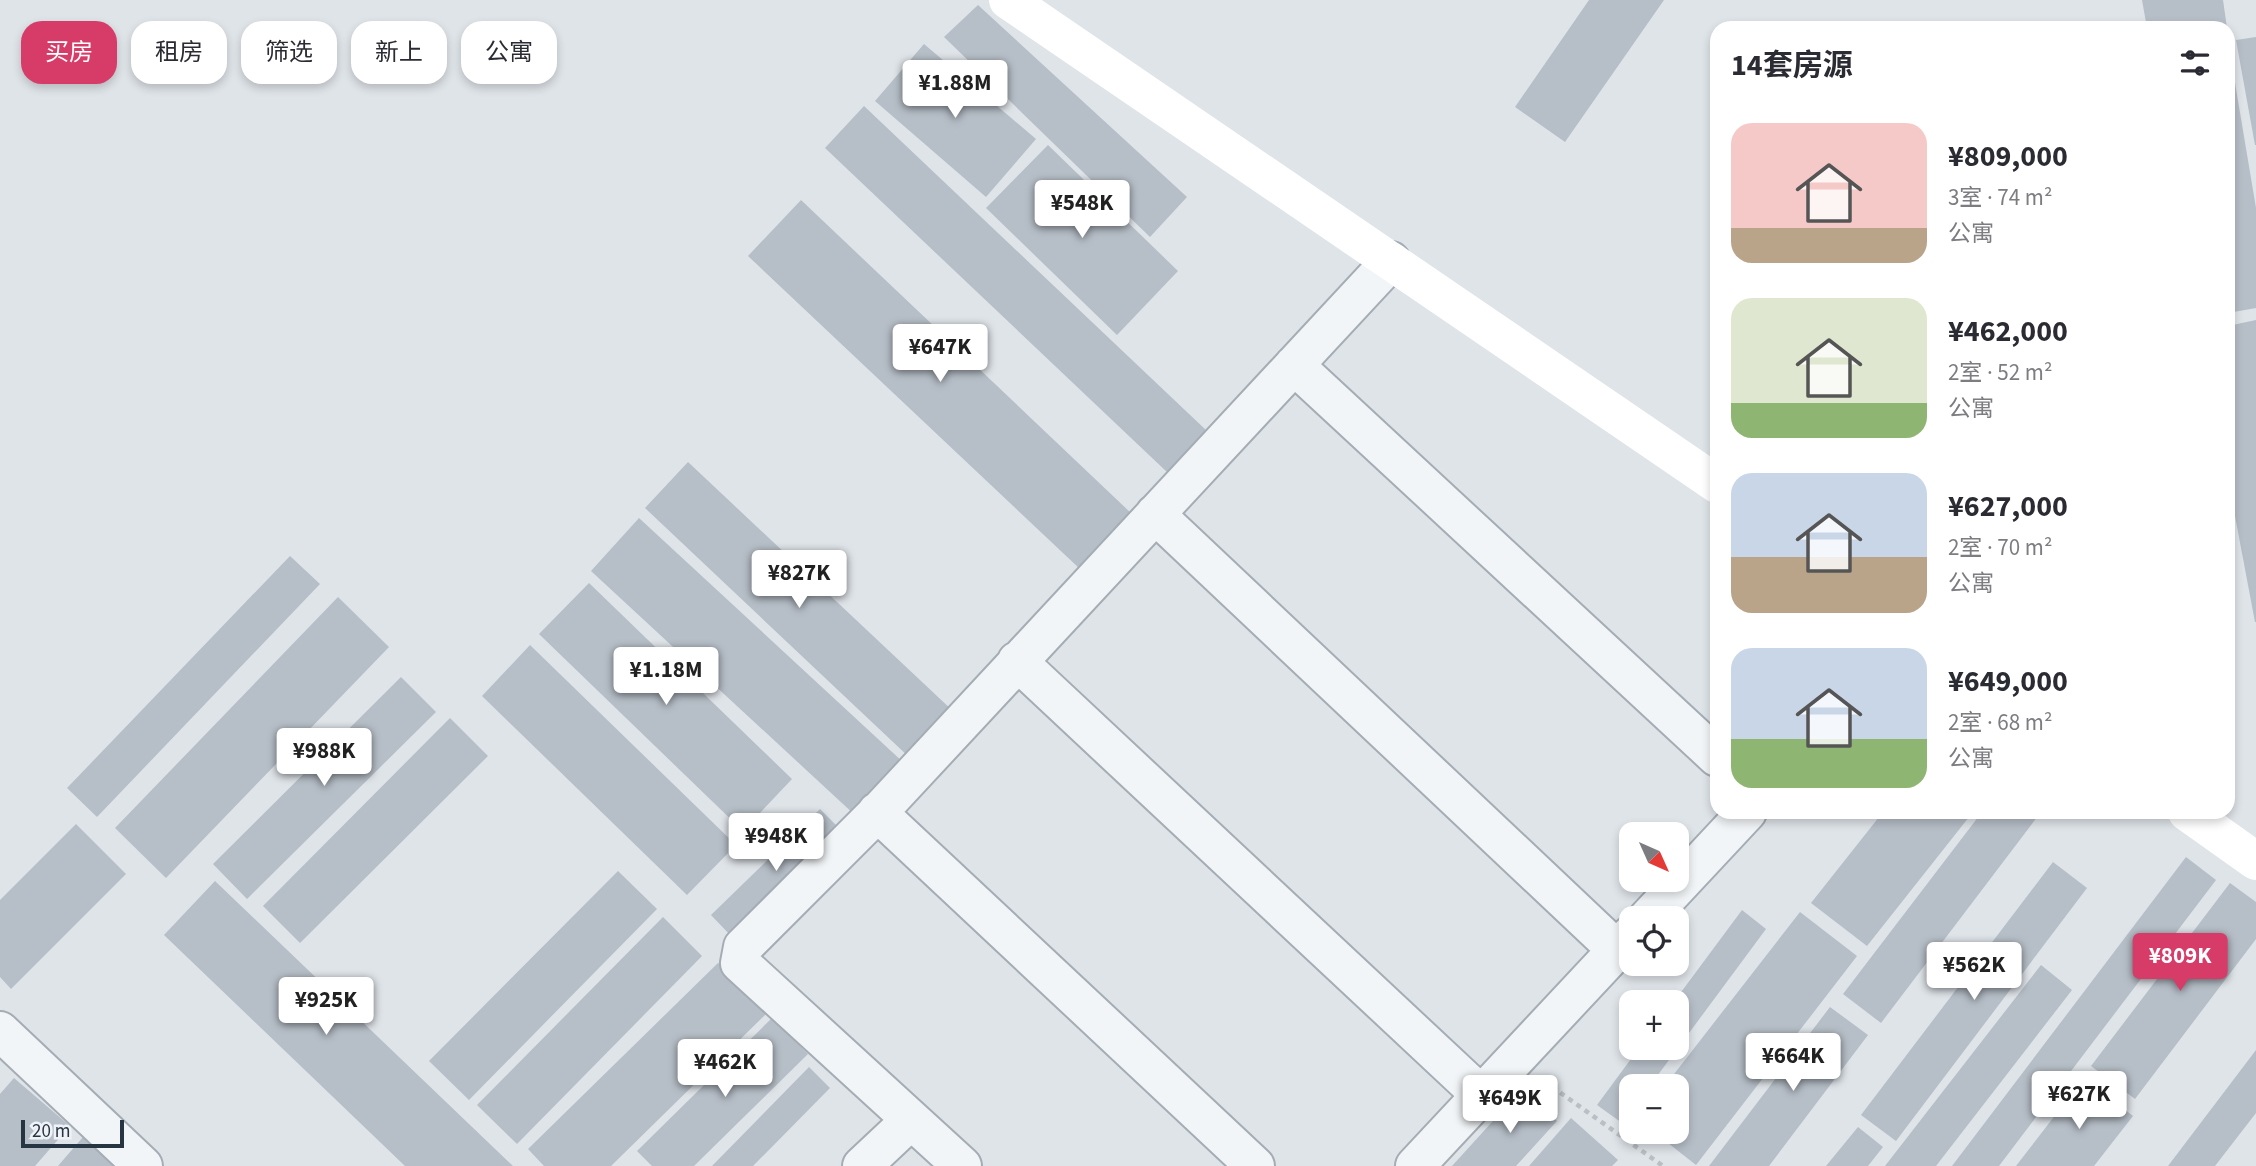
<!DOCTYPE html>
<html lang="zh">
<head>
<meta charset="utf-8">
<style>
	:root { --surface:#fff; --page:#f7f7f7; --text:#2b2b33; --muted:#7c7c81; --accent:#d73c68 }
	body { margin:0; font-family:"Source Sans 3","Noto Sans SC",sans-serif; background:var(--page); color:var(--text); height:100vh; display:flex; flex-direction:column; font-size:26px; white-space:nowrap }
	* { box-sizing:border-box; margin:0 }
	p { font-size:23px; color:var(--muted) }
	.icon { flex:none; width:38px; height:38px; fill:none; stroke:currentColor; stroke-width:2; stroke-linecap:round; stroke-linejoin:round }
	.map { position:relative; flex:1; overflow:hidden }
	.details { position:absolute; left:1710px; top:21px; width:525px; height:798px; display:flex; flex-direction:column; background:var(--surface); border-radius:21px; box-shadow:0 4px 10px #0003 }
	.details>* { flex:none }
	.guide { position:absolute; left:21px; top:21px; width:665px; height:63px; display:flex; gap:14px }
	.needle { width:46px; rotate:135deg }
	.buttons { position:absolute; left:1619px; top:822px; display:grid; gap:14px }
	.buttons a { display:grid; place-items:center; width:70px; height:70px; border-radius:14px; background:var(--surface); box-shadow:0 4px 10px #0003; font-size:35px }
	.scale { position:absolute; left:21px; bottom:18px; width:103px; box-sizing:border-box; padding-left:7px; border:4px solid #273442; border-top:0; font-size:19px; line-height:24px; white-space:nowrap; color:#273442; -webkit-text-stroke:5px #eff3f7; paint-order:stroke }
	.price { position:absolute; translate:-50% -60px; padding:0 16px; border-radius:7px; background:#fff; color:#222; font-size:23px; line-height:46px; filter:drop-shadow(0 2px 4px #0008) }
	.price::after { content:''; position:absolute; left:50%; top:42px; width:21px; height:16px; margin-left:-10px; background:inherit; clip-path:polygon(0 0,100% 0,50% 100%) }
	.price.selected { background:var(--accent); color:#fff }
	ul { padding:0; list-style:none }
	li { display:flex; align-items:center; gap:21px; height:175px; padding:0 21px }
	li span { display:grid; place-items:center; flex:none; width:196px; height:140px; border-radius:21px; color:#555 }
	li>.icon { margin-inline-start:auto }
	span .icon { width:84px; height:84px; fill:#fffc; stroke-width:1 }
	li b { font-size:30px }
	h2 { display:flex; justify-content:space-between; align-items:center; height:84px; padding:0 21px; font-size:30px }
	.pill { padding:0 24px; border-radius:21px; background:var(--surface); box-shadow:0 4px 10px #0003; font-size:24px; line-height:63px }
	.pill.selected { background:var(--accent); color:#fff }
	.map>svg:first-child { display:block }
	.building { fill:#b6bec7 }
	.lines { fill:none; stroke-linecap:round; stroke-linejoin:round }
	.street-casing { stroke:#a4acb4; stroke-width:42 }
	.path { stroke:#b9bfc4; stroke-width:4.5; stroke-dasharray:5 5; stroke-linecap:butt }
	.street { stroke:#f2f5f7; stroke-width:38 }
	.secondary { stroke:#fff; stroke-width:38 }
</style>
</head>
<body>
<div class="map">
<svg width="2256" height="1166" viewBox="0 0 2256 1166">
	<rect width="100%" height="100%" fill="#dfe4e9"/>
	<path class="building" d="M1589,0H1664L1565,142L1515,107Z
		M2142,0H2223L2227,28H2147Z
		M978,5L1187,197L1150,237L944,37Z
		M2256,37V145H2255L2236,40Z
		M2228,41L2256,208V308L2228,313Z
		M924,44L1036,139L986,197L875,101Z
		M864,106L1207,431L1168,473L825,148Z
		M1048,145L1178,271L1117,335L986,208Z
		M801,200L1132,514L1080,569L748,256Z
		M2256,320V622H2255L2228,479V326Z
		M688,462L954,712L910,758L645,508Z
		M639,518L904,763L856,816L591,571Z
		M290,556L320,584L97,817L67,788Z
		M589,583L792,779L743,831L539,634Z
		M338,597L389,647L166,878L115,828Z
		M530,645L736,845L687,895L482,696Z
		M401,677L436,712L247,899L213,864Z
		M450,718L488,756L300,943L263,906Z
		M820,809L841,830L732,937L711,915Z
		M1883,812H1973L1867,946L1811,903Z
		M1982,812H2041L1881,1023L1843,994Z
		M76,824L126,874L11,989L0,977V900Z
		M2186,857L2216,880L1999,1166H1952Z
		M2053,862L2087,888L1896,1141L1861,1115Z
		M618,871L657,909L469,1100L429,1061Z
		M215,881L513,1166H405L164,935Z
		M2230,883L2256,902V939L2135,1099L2091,1066Z
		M1742,910L1766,929L1649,1087H1631V1111L1622,1123L1597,1105L1639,1048H1676V1003H1673Z
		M1800,912L1857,956L1696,1165L1654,1132H1676V1087H1664Z
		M663,917L702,956L517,1144L477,1105Z
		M718,963L767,1013L611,1166H544L528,1149Z
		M2041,965L2072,990L1936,1166H1885Z
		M1830,1007L1868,1035L1769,1166H1709Z
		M772,1018L808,1054L694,1166H652L637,1151Z
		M2256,1050V1113L2215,1166H2168Z
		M809,1067L830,1088L753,1166H712Z
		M14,1078L70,1126L35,1166H0V1094Z
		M2084,1078L2133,1116L2094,1166H2016Z
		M1522,1089L1557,1121L1516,1166H1452Z
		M1571,1118L1618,1160L1612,1166H1529Z
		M1858,1127L1883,1147L1868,1166H1826Z
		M83,1137L117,1166H58Z"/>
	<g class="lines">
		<g class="street-casing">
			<path id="street" d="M1294,365L1717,757
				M1155,514L1617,950
				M1017,661L1481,1095
				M877,812L1255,1166
				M1647,919L1747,812
				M0,1031L143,1166
				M862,1166L911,1120
				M962,1166L740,963L743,947L883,807L1391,261
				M1415,1166L1631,935"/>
		</g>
		<path class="path" d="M1544,1081L1663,1166"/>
		<use href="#street" class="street"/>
		<path class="secondary" d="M1008,0L1717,484
			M2187,812L2256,861"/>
	</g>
</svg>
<div class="buttons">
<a><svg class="needle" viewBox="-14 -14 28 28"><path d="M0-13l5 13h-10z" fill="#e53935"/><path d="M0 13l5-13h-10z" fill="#7c7c81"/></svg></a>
<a><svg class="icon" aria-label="locate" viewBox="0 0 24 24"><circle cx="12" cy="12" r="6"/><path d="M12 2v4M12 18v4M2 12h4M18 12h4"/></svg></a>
<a>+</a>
<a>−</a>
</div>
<div class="scale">20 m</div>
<b class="price" style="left:955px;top:120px">¥1.88M</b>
<b class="price" style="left:1082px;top:240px">¥548K</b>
<b class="price" style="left:940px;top:384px">¥647K</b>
<b class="price" style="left:799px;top:610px">¥827K</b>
<b class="price" style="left:666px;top:707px">¥1.18M</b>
<b class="price" style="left:324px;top:788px">¥988K</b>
<b class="price" style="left:776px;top:873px">¥948K</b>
<b class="price selected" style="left:2180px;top:993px">¥809K</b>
<b class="price" style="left:1974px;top:1002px">¥562K</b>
<b class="price" style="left:326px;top:1037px">¥925K</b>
<b class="price" style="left:1793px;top:1093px">¥664K</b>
<b class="price" style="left:725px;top:1099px">¥462K</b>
<b class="price" style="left:2079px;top:1131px">¥627K</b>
<b class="price" style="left:1510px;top:1135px">¥649K</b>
<div class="guide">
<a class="pill selected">买房</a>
<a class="pill">租房</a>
<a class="pill">筛选</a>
<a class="pill">新上</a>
<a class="pill">公寓</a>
</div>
<section class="details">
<h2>14套房源<svg class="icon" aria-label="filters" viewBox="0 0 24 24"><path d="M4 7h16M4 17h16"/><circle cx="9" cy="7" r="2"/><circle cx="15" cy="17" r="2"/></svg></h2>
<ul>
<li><span style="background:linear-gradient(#f6c9c9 75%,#b9a48a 0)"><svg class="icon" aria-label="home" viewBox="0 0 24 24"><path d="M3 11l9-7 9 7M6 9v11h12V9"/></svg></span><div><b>¥809,000</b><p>3室 · 74 m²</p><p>公寓</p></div></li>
<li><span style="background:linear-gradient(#dfe7d0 75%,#8fb573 0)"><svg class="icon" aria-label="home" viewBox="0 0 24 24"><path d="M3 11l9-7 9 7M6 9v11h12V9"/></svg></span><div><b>¥462,000</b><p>2室 · 52 m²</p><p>公寓</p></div></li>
<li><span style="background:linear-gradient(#c9d6e8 60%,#b9a48a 0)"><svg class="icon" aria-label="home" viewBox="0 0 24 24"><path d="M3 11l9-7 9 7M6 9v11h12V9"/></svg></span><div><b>¥627,000</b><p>2室 · 70 m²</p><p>公寓</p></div></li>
<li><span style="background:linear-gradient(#c9d6e8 65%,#8fb573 0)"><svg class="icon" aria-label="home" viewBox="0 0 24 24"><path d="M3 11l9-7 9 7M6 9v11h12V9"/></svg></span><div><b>¥649,000</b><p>2室 · 68 m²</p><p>公寓</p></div></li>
</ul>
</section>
</div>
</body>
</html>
